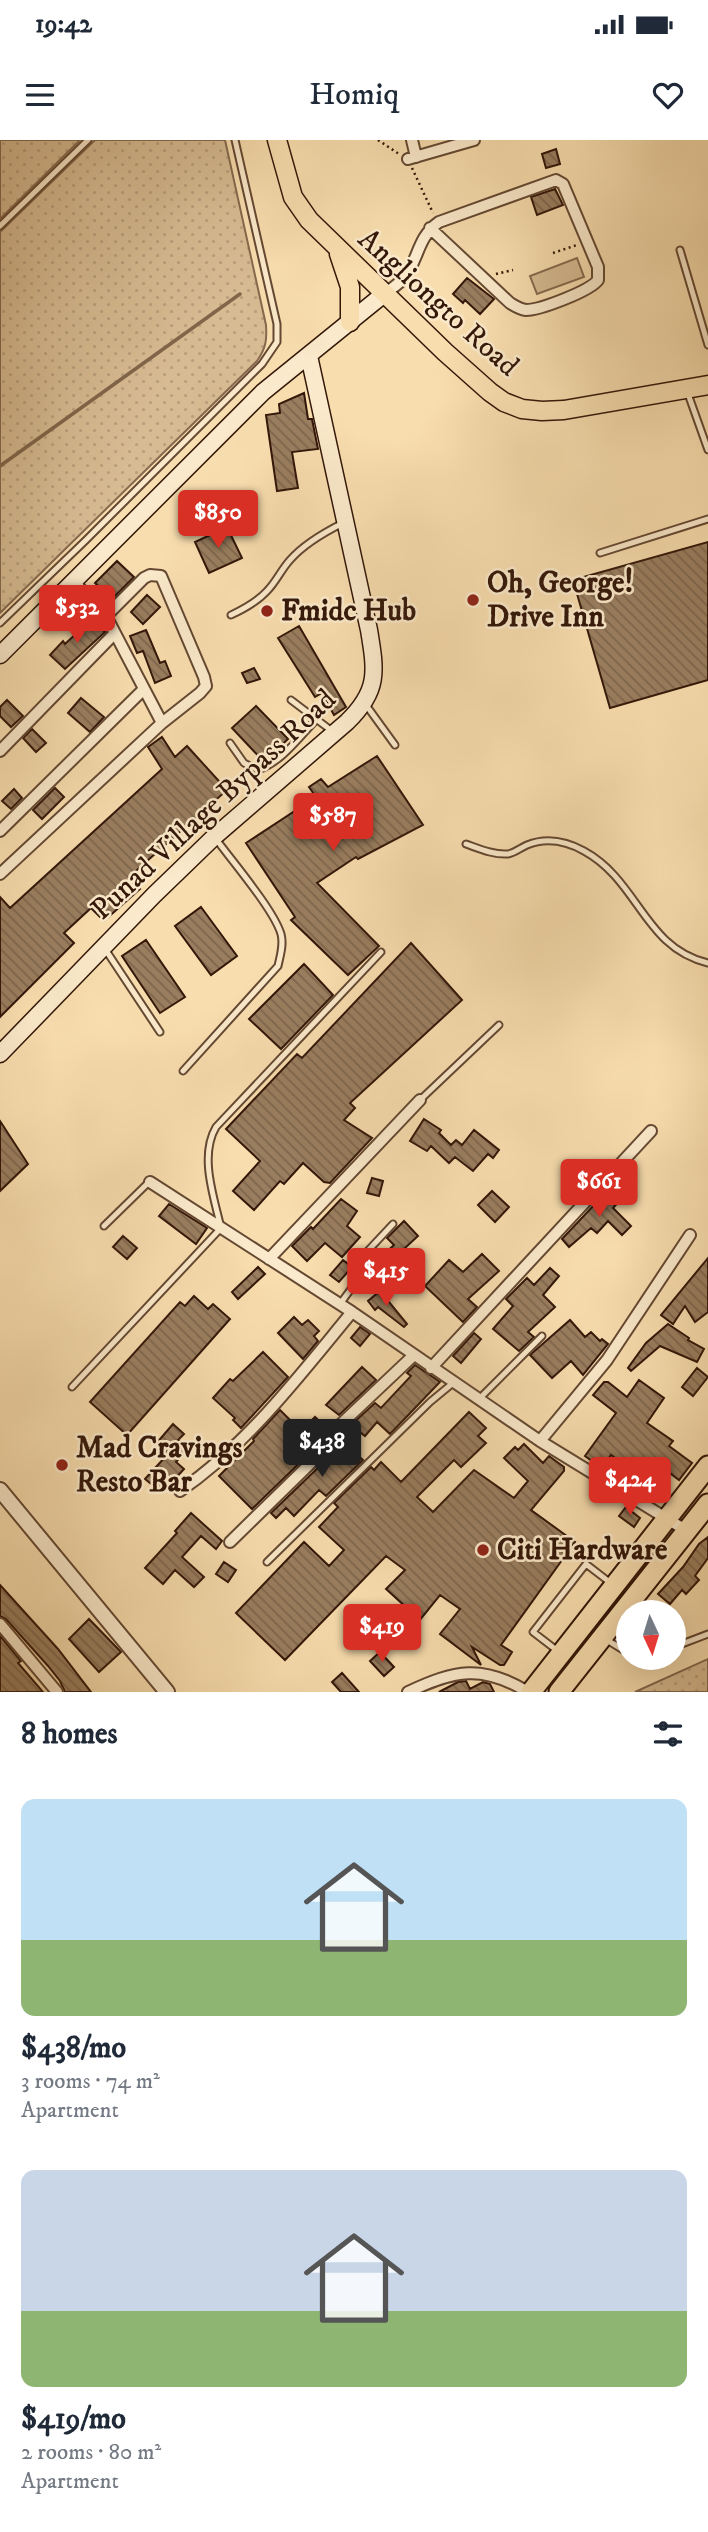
<!DOCTYPE html>
<html lang="en">
<head>
<meta charset="utf-8">
<style>
	:root { --surface:#fff; --page:#f6f6f7; --text:#1f2937; --muted:#747a83; --accent:#d93025 }
	body { margin:0; font-family:"IM FELL DW Pica",serif; background:var(--page); color:var(--text); height:100vh; display:flex; flex-direction:column; font-size:26px; white-space:nowrap }
	* { box-sizing:border-box; margin:0 }
	p { font-size:23px; color:var(--muted) }
	.icon { flex:none; width:38px; height:38px; fill:none; stroke:currentColor; stroke-width:2; stroke-linecap:round; stroke-linejoin:round }
	.map { position:relative; height:1552px; overflow:hidden }
	.side { display:flex; flex-direction:column; background:var(--surface); flex:1 }
	.side>* { flex:none }
	.needle { width:46px; rotate:176deg }
	.fabs { position:absolute; left:616px; top:1460px; display:grid; gap:14px }
	.fabs a { display:grid; place-items:center; width:70px; height:70px; border-radius:50%; background:var(--surface); box-shadow:0 7px 28px #0002; font-size:35px }
	.price { position:absolute; translate:-50% -60px; padding:0 16px; border-radius:7px; background:var(--accent); color:#fff; font-size:23px; line-height:46px; filter:drop-shadow(0 2px 4px #0008) }
	.price::after { content:''; position:absolute; left:50%; top:42px; width:21px; height:16px; margin-left:-10px; background:inherit; clip-path:polygon(0 0,100% 0,50% 100%) }
	.price.on { background:#222; color:#fff }
	ul { padding:0; list-style:none }
	li { display:grid; align-content:center; gap:14px; height:371px; padding:0 21px }
	li span { display:grid; place-items:center; height:217px; border-radius:14px; color:#555 }
	li>.icon { margin-inline-start:auto }
	span .icon { width:126px; height:126px; fill:#fffc; stroke-width:1 }
	li b { font-size:30px }
	h2 { display:flex; justify-content:space-between; align-items:center; height:84px; padding:0 21px; font-size:30px }
	.status { display:flex; justify-content:space-between; align-items:center; height:49px; padding:0 35px; background:var(--surface); direction:ltr }
	.status svg { height:19px; fill:currentColor }
	header { display:flex; justify-content:space-between; align-items:center; height:91px; padding:0 21px; background:var(--surface); font-size:32px; font-weight:600 }
	.map>svg:first-child { display:block }
	.grass { fill:url(#grass-dots); stroke:#85694e; stroke-width:2 }
	.pitch { fill:#d7bb92; stroke:#85694e; stroke-width:2 }
	.lines { fill:none; stroke-linecap:round; stroke-linejoin:round }
	.stream { stroke:#81664a; stroke-width:3.5 }
	.building { fill:url(#building-back-hatch); stroke:#331709; stroke-width:2 }
	.service-casing { stroke:#644832; stroke-width:9 }
	.minor-casing { stroke:#644832; stroke-width:14 }
	.tertiary-casing { stroke:#644832; stroke-width:18 }
	.secondary-casing { stroke:#331709; stroke-width:19 }
	.primary-casing { stroke:#331709; stroke-width:21 }
	.trunk-casing { stroke:#331709; stroke-width:23 }
	.path { stroke:#331709; stroke-width:2.5; stroke-dasharray:2 3.5; stroke-linecap:butt }
	.service { stroke:#fae9ca; stroke-width:5 }
	.minor { stroke:#fae9ca; stroke-width:10 }
	.tertiary { stroke:#fae9ca; stroke-width:14 }
	.secondary { stroke:#fae9ca; stroke-width:16 }
	.primary { stroke:#f8ddae; stroke-width:18 }
	.trunk { stroke:#f8ddae; stroke-width:19 }
	.poi-dot { fill:#8f2418; stroke:#fae9ca; stroke-width:2.5 }
	.labels { text-anchor:middle; dominant-baseline:central; stroke-width:5; stroke-linejoin:round; paint-order:stroke }
	.street-label { font-size:30px; fill:#331709; stroke:#fae9ca }
	.poi-label { font-size:30px; font-weight:bold; fill:#331709; stroke:#fae9ca; text-anchor:start }
</style>
</head>
<body>
<div class="status"><b>19:42</b><svg viewBox="0 0 49 12"><path d="M0 12V9h3v3zM5 12V6h3v6zM10 12V3h3v9zM15 12V0h3v12zM26 1h20v11H26zM47 4h2v5h-2z"/></svg></div>
<header><svg class="icon" aria-label="menu" viewBox="0 0 24 24"><path d="M4 6h16M4 12h16M4 18h16"/></svg>Homiq<svg class="icon" aria-label="heart" viewBox="0 0 24 24"><path d="M12 20l-8-8c-3-5 5-10 8-4 3-6 11-1 8 4z"/></svg></header>
<div class="map">
<svg width="708" height="1552" viewBox="0 0 708 1552">
	<defs>
		<pattern id="grass-dots" width="8" height="8" patternUnits="userSpaceOnUse" patternTransform="scale(1.75)"><rect width="8" height="8" fill="#d7bb92"/><path d="M2 2h.1M6 6h.1" fill="none" stroke="#b9a07d" stroke-width="1.8" stroke-linecap="round"/></pattern>
		<pattern id="building-back-hatch" width="6" height="6" patternUnits="userSpaceOnUse" patternTransform="scale(1.75)"><rect width="6" height="6" fill="#997e5f"/><path d="M-1 5l2 2M0 0l6 6M5-1l2 2" fill="none" stroke="#7d664d"/></pattern>
	</defs>
	<rect width="100%" height="100%" fill="#f8ddae"/>
	<filter id="stains"><feTurbulence type="fractalNoise" baseFrequency=".00286" numOctaves="4"/><feColorMatrix values="0 0 0 0 .2 0 0 0 0 .09 0 0 0 0 .02 0 0 0 .5 -.17"/></filter>
	<radialGradient id="worn" r=".72"><stop offset=".6" stop-color="#630" stop-opacity="0"/><stop offset="1" stop-color="#630" stop-opacity=".3"/></radialGradient>
	<path class="grass" d="M0,0H80L0,79Z
		M95,0H225L266,185C267,200 266,208 257,221L0,473V92Z
		M708,1519V1552H635Z"/>
	<path class="pitch" d="M577,118L584,137L537,154L530,136Z"/>
	<g class="lines">
		<path class="stream" d="M0,326L240,154"/>
	</g>
	<path class="building" d="M556,9L560,24L546,28L542,14Z
		M555,49L563,65L537,75L531,57Z
		M467,138L494,159L480,174L465,160L463,163L453,154Z
		M304,253L308,279H312L318,309L292,312L298,348L277,351L266,275L280,273L279,264Z
		M227,387L242,418L209,433L195,402Z
		M708,402V540L610,568L573,440Z
		M117,421L134,437L112,459L95,443Z
		M147,455L160,467L143,484L131,472Z
		M95,480L105,492L65,529L50,515L63,501L65,504L79,491L82,493Z
		M299,486L346,567L334,575L322,553L315,557L278,498Z
		M146,490L160,523L165,521L171,536L155,543L143,511L137,513L130,496Z
		M254,528L260,539L247,543L242,533Z
		M81,558L104,577L90,592L68,573Z
		M7,560L23,576L11,587L0,576V567Z
		M256,566L288,599L264,622L232,588Z
		M32,589L46,603L36,612L23,598Z
		M162,597L175,617L187,606L227,650L129,737L140,749L104,781L91,768L64,793L74,803L0,877V757L10,768L162,629L148,607Z
		M377,616L423,685L358,719L356,717L317,743L379,806L348,835L291,780L295,777L246,703L316,657L309,647L321,639L328,647Z
		M55,648L64,657L42,679L33,670Z
		M14,649L22,658L11,669L2,661Z
		M201,767L237,816L211,835L175,786Z
		M146,800L185,857L160,873L122,816Z
		M411,803L462,860L350,963L355,968L344,980L372,998L330,1043L324,1042L303,1023L284,1044L280,1041L254,1070L233,1051L260,1021L226,989L297,914L302,918Z
		M304,824L333,855L281,909L249,879Z
		M424,979L441,990L439,993L451,1005L456,1000L462,1005L474,990L499,1010L493,1018L488,1014L473,1031L455,1017L449,1023L431,1006L427,1011L410,1001Z
		M0,981L28,1024L0,1051Z
		M372,1038L383,1041L379,1056L367,1053Z
		M609,1049L621,1059L613,1068L631,1086L622,1095L608,1081L597,1093L591,1088L569,1107L562,1099Z
		M492,1051L509,1067L495,1082L478,1065Z
		M341,1059L357,1071L347,1086L360,1097L342,1117L325,1103L307,1121L292,1106L311,1087L313,1089Z
		M169,1064L207,1088L196,1104L159,1076Z
		M404,1081L418,1096L379,1132L372,1125L394,1105L387,1098Z
		M123,1096L137,1108L127,1119L113,1107Z
		M482,1114L499,1131L468,1159L477,1167L463,1182L425,1146L449,1120L463,1132Z
		M708,1118V1172L695,1182L685,1166L673,1184L661,1175Z
		M343,1120L352,1127L339,1142L330,1135Z
		M258,1127L265,1134L238,1159L232,1152Z
		M550,1128L559,1136L543,1155L555,1167L528,1192L534,1197L519,1211L493,1189L513,1166L506,1159L527,1138L534,1145Z
		M380,1151L407,1184L404,1187L378,1167L375,1170L368,1161Z
		M194,1156L208,1169L213,1164L230,1179L127,1295L90,1262L180,1162L185,1166Z
		M294,1177L302,1185L308,1180L319,1191L314,1196L318,1201L303,1219L278,1193Z
		M570,1180L585,1197L591,1192L600,1201L602,1199L608,1204L583,1235L571,1221L552,1238L530,1215Z
		M668,1184L689,1198L688,1200L704,1209L697,1222L660,1206L631,1231L628,1228L646,1203Z
		M360,1187L370,1194L360,1206L351,1198Z
		M474,1193L481,1199L461,1223L453,1216Z
		M263,1212L288,1237L241,1288L233,1280L235,1278L213,1258L230,1239L233,1241Z
		M415,1225L440,1242L390,1294L377,1282L365,1296L351,1285L375,1263L381,1268L411,1236L407,1233Z
		M362,1227L376,1240L339,1275L326,1265Z
		M697,1228L708,1237L693,1256L682,1247Z
		M639,1240L664,1258L647,1283L673,1301L669,1306L692,1323L679,1340L667,1331L650,1352L624,1331L627,1327L611,1315L602,1328L585,1316L616,1273L593,1255L604,1242H608L627,1257Z
		M280,1270L301,1291L315,1277L328,1289L313,1310L252,1369L219,1336L254,1301L253,1299Z
		M469,1272L486,1288L478,1296L486,1303L461,1327L454,1320L417,1357L433,1372L474,1330L514,1358L528,1341L504,1318L515,1307L518,1310L524,1304L543,1323L549,1316L564,1327V1331L531,1370L575,1402L501,1505L512,1512L504,1525H500L472,1507L481,1525L440,1494L460,1469L440,1455L419,1481L407,1471L408,1469L386,1449L405,1430L386,1416L285,1520L236,1473L304,1402L329,1426L344,1410L319,1387L338,1367L334,1363L371,1327L374,1330L381,1322L401,1342Z
		M173,1284L184,1294L178,1300L187,1309L176,1322L184,1329L162,1353L145,1339L167,1315L155,1305Z
		M340,1299L363,1320L326,1356L319,1350L294,1376L286,1368L276,1378L271,1373L325,1321Z
		M626,1367L640,1378L634,1387L619,1376Z
		M191,1373L222,1401L216,1409L201,1396L182,1417L204,1437L194,1447L175,1430L163,1444L145,1428L177,1393L175,1391Z
		M708,1397V1418L695,1436L699,1440L686,1454L682,1450L670,1464L658,1454L683,1427L699,1404Z
		M224,1422L236,1430L228,1442L216,1434Z
		M0,1445L58,1509L91,1552H65L60,1541L48,1526L6,1479L0,1476Z
		M372,1466L389,1484L382,1491L364,1473Z
		M89,1479L121,1512L99,1532L69,1499Z
		M0,1496L21,1521L18,1523L43,1552H0Z
		M380,1512L394,1527L384,1536L370,1521Z
		M342,1533L359,1552H341L332,1542Z
		M466,1541L470,1549L483,1542L490,1544L494,1552H439L458,1542Z"/>
	<g class="lines">
		<g class="service-casing">
			<path id="service" d="M0,86L88,0
				M680,110L708,205
				M687,251L708,310
				M600,413L708,379
				M231,475C244,469 257,462 267,451C276,442 281,430 290,420C304,404 323,393 343,383
				M0,483L86,400L262,224L277,202V184L235,0
				M291,560L332,591
				M366,565L395,605
				M230,603L244,623L258,630C282,622 299,597 317,579
				M466,704C480,709 494,715 508,714C515,713 520,708 527,705C547,697 566,701 584,711C639,741 644,808 708,823
				M105,809L160,892
				M183,931L278,826C280,816 284,805 281,794C274,770 232,721 216,699
				M420,960L499,885
				M104,1086L149,1042
				M340,1164L351,1149L363,1116L393,1084
				M72,1247L221,1088C214,1057 199,1016 216,987L381,812
				M480,1258L542,1196
				M267,1422L430,1262L453,1243
				M607,1500L628,1513
				M674,1507L708,1494
				M559,1512L533,1492L586,1424L612,1444"/>
		</g>
		<g class="minor-casing">
			<path id="minor" d="M412,0L416,17
				M408,19L474,0
				M384,154C390,150 397,145 402,140C419,122 416,98 439,82L556,40L563,44L598,127V140C590,151 540,170 526,170C519,169 515,166 510,163L430,88
				M74,442L106,476L162,583
				M0,611L115,493
				M0,691L144,549
				M0,734L162,583L200,553L206,546L204,537L161,436L150,435L144,438L106,476
				M150,1042L352,1172L540,1301L687,1391
				M269,1119L420,960
				M431,1228L651,991
				M540,1301L607,1220L690,1095
				M180,1351C248,1304 299,1236 352,1172
				M230,1402L319,1315L340,1285L414,1215
				M0,1484L57,1552
				M408,1552C455,1530 482,1524 528,1552"/>
		</g>
		<g class="tertiary-casing">
			<path id="tertiary" d="M0,1350L167,1552"/>
		</g>
		<g class="secondary-casing">
			<path id="secondary" d="M0,515L263,252L384,154
				M0,914L154,755L214,697L347,582C379,551 376,532 369,490L309,216"/>
		</g>
		<g class="primary-casing">
			<path id="primary" d="M277,0L293,57L309,80L445,212L490,252L504,262L522,269L542,271L564,270L708,245
				M339,114L350,147V182"/>
		</g>
		<g class="trunk-casing">
			<path id="trunk" d="M531,1552L708,1326
				M559,1552L708,1364"/>
		</g>
		<path class="path" d="M378,0L399,14
			M412,28L433,73
			M553,113L577,105
			M496,134L513,130"/>
		<use href="#service" class="service"/>
		<use href="#minor" class="minor"/>
		<use href="#tertiary" class="tertiary"/>
		<use href="#secondary" class="secondary"/>
		<use href="#primary" class="primary"/>
		<use href="#trunk" class="trunk"/>
	</g>
	<g class="poi-dot">
		<circle cx="473" cy="460" r="7"/>
		<circle cx="267" cy="471" r="7"/>
		<circle cx="62" cy="1325" r="7"/>
		<circle cx="483" cy="1410" r="7"/>
	</g>
	<g class="labels">
		<g class="street-label">
			<text transform="translate(438 163) rotate(42)">Angliongto Road</text>
			<text transform="translate(214 665) rotate(-43)">Punad Village Bypass Road</text>
		</g>
		<g class="poi-label">
			<text x="487" y="443">Oh, George!<tspan x="487" dy="34">Drive Inn</tspan></text>
			<text x="281" y="471">Fmidc Hub</text>
			<text x="76" y="1308">Mad Cravings<tspan x="76" dy="34">Resto Bar</tspan></text>
			<text x="497" y="1410">Citi Hardware</text>
		</g>
	</g>
	<rect width="100%" height="100%" filter="url(#stains)"/>
	<rect width="100%" height="100%" fill="url(#worn)"/>
</svg>
<div class="fabs">
<a><svg class="needle" viewBox="-14 -14 28 28"><path d="M0-13l5 13h-10z" fill="#e53935"/><path d="M0 13l5-13h-10z" fill="#747a83"/></svg></a>
</div>
<b class="price" style="left:218px;top:410px">$850</b>
<b class="price" style="left:77px;top:505px">$532</b>
<b class="price" style="left:333px;top:713px">$587</b>
<b class="price" style="left:599px;top:1079px">$661</b>
<b class="price" style="left:386px;top:1168px">$415</b>
<b class="price on" style="left:322px;top:1339px">$438</b>
<b class="price" style="left:630px;top:1377px">$424</b>
<b class="price" style="left:382px;top:1524px">$419</b>
</div>
<section class="side">
<h2>8 homes<svg class="icon" aria-label="filters" viewBox="0 0 24 24"><path d="M4 7h16M4 17h16"/><circle cx="9" cy="7" r="2"/><circle cx="15" cy="17" r="2"/></svg></h2>
<ul>
<li><span style="background:linear-gradient(#bfe0f5 65%,#8fb573 0)"><svg class="icon" aria-label="home" viewBox="0 0 24 24"><path d="M3 11l9-7 9 7M6 9v11h12V9"/></svg></span><div><b>$438/mo</b><p>3 rooms · 74 m²</p><p>Apartment</p></div></li>
<li><span style="background:linear-gradient(#c9d6e8 65%,#8fb573 0)"><svg class="icon" aria-label="home" viewBox="0 0 24 24"><path d="M3 11l9-7 9 7M6 9v11h12V9"/></svg></span><div><b>$419/mo</b><p>2 rooms · 80 m²</p><p>Apartment</p></div></li>
</ul>
</section>
</body>
</html>
